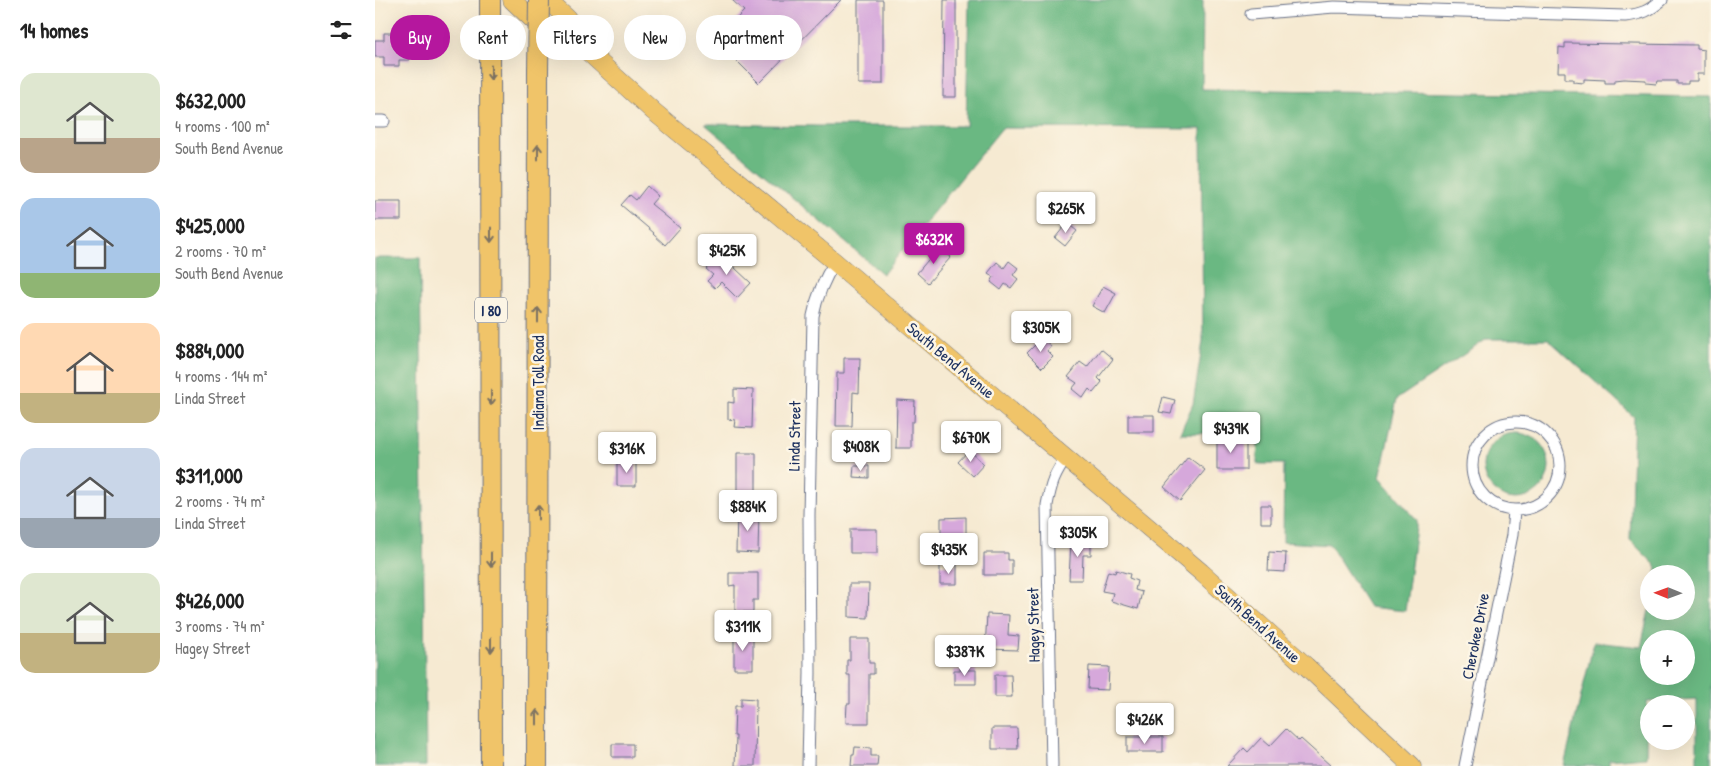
<!DOCTYPE html>
<html lang="en">
<head>
<meta charset="utf-8">
<style>
	:root { --surface:#fff; --page:#f2f2f2; --text:#222; --muted:#767676; --accent:#b5179e }
	body { margin:0; font-family:"Patrick Hand",sans-serif; background:var(--page); color:var(--text); height:100vh; display:flex; flex-direction:column; font-size:19px; white-space:nowrap }
	* { box-sizing:border-box; margin:0 }
	p { font-size:16px; color:var(--muted) }
	.icon { flex:none; width:28px; height:28px; fill:none; stroke:currentColor; stroke-width:2; stroke-linecap:round; stroke-linejoin:round }
	.map { position:relative; flex:1; overflow:hidden }
	.side { display:flex; flex-direction:column; background:var(--surface); width:375px }
	.side>* { flex:none }
	.guide { position:absolute; left:15px; top:15px; width:475px; height:45px; display:flex; gap:10px }
	.needle { width:32px; rotate:271deg }
	.controls { position:absolute; left:1265px; top:565px; display:grid; gap:10px }
	.controls a { display:grid; place-items:center; width:55px; height:55px; border-radius:50%; background:var(--surface); box-shadow:0 5px 20px #0002; font-size:25px }
	.price { position:absolute; translate:-50% -42px; padding:0 11px; border-radius:5px; background:#fff; color:#222; font-size:16px; line-height:32px; filter:drop-shadow(0 1px 2px #0008) }
	.price::after { content:''; position:absolute; left:50%; top:30px; width:15px; height:11px; margin-left:-8px; background:inherit; clip-path:polygon(0 0,100% 0,50% 100%) }
	.price.current { background:var(--accent); color:#fff }
	ul { padding:0; list-style:none }
	li { display:flex; align-items:center; gap:15px; height:125px; padding:0 20px }
	li span { display:grid; place-items:center; flex:none; width:140px; height:100px; border-radius:15px; color:#555 }
	li>.icon { margin-inline-start:auto }
	span .icon { width:60px; height:60px; fill:#fffc; stroke-width:1 }
	li b { font-size:21px }
	h2 { display:flex; justify-content:space-between; align-items:center; height:60px; padding:0 20px; font-size:21px }
	.chip { padding:0 18px; border-radius:22px; background:var(--surface); box-shadow:0 5px 20px #0002; font-size:18px; line-height:45px }
	.chip.current { background:var(--accent); color:#fff }
	main { display:flex; flex:1; min-height:0 }
	.map>svg:first-child { display:block }
	.forest { fill:#6ab882; stroke:#427470; fill-rule:evenodd }
	.building { fill:#d6a8db }
	.lines { fill:none; stroke-linecap:round; stroke-linejoin:round }
	.minor-casing { stroke:#687087; stroke-width:13 }
	.primary-casing { stroke:#687087; stroke-width:19 }
	.motorway-casing { stroke:#687087; stroke-width:22 }
	.minor { stroke:#fff; stroke-width:11 }
	.primary { stroke:#f0c469; stroke-width:18 }
	.motorway { stroke:#f0c469; stroke-width:20 }
	.motorway-bridge-casing { stroke:#687087; stroke-width:22; stroke-linecap:butt }
	.motorway-bridge { stroke:#f0c469; stroke-width:20 }
	.oneway { stroke:#7b7263 }
	.labels { text-anchor:middle; dominant-baseline:central; stroke-width:5; stroke-linejoin:round; paint-order:stroke }
	.shield { fill:#fcf5e5; stroke:#5e6a86; stroke-width:1 }
	.shield-label { font-size:15px; font-weight:bold; fill:#1b2f5e }
	.street-label { font-size:16px; fill:#1b2f5e; stroke:#fcf5e5 }
</style>
</head>
<body>
<main>
<section class="side">
<h2>14 homes<svg class="icon" aria-label="filters" viewBox="0 0 24 24"><path d="M4 7h16M4 17h16"/><circle cx="9" cy="7" r="2"/><circle cx="15" cy="17" r="2"/></svg></h2>
<ul>
<li><span style="background:linear-gradient(#dfe7d0 65%,#b9a48a 0)"><svg class="icon" aria-label="home" viewBox="0 0 24 24"><path d="M3 11l9-7 9 7M6 9v11h12V9"/></svg></span><div><b>$632,000</b><p>4 rooms · 100 m²</p><p>South Bend Avenue</p></div></li>
<li><span style="background:linear-gradient(#a9c7e8 75%,#8fb573 0)"><svg class="icon" aria-label="home" viewBox="0 0 24 24"><path d="M3 11l9-7 9 7M6 9v11h12V9"/></svg></span><div><b>$425,000</b><p>2 rooms · 70 m²</p><p>South Bend Avenue</p></div></li>
<li><span style="background:linear-gradient(#ffd9b3 70%,#c2b280 0)"><svg class="icon" aria-label="home" viewBox="0 0 24 24"><path d="M3 11l9-7 9 7M6 9v11h12V9"/></svg></span><div><b>$884,000</b><p>4 rooms · 144 m²</p><p>Linda Street</p></div></li>
<li><span style="background:linear-gradient(#c9d6e8 70%,#9aa5b1 0)"><svg class="icon" aria-label="home" viewBox="0 0 24 24"><path d="M3 11l9-7 9 7M6 9v11h12V9"/></svg></span><div><b>$311,000</b><p>2 rooms · 74 m²</p><p>Linda Street</p></div></li>
<li><span style="background:linear-gradient(#dfe7d0 60%,#c2b280 0)"><svg class="icon" aria-label="home" viewBox="0 0 24 24"><path d="M3 11l9-7 9 7M6 9v11h12V9"/></svg></span><div><b>$426,000</b><p>3 rooms · 74 m²</p><p>Hagey Street</p></div></li>
</ul>
</section>
<div class="map">
<svg width="1336" height="766" viewBox="0 0 1336 766">
	<rect width="100%" height="100%" fill="#fcf5e5"/>
	<filter id="ink" filterUnits="userSpaceOnUse"><feTurbulence type="fractalNoise" baseFrequency=".02" numOctaves="2"/><feDisplacementMap in="SourceGraphic" scale="10" xChannelSelector="R" yChannelSelector="G"/><feConvolveMatrix kernelMatrix="1 2 1 2 8 2 1 2 1" color-interpolation-filters="sRGB"/></filter>
	<filter id="wash" filterUnits="userSpaceOnUse"><feTurbulence type="fractalNoise" baseFrequency=".0096" numOctaves="4" result="noise"/><feDisplacementMap in="SourceGraphic" scale="20" xChannelSelector="R" yChannelSelector="G"/><feGaussianBlur stdDeviation="1.12" result="paint"/><feColorMatrix in="noise" values="0 0 0 0 0 0 0 0 0 0 0 0 0 0 0 0 0 1.4 0 .05"/><feComposite in="paint" operator="in"/></filter>
	<g filter="url(#wash)">
		<rect width="100%" height="100%" fill="#f6ead2"/>
		<path class="forest" d="M594,0H828L827,89L1336,97V766H1322V699L1272,702L1271,757L1234,760V766H1189L1219,642L1266,647L1274,610V611H1311V574H1281L1282,567L1255,540L1259,417L1173,339H1112L1022,399L1005,477L1042,520L1030,611L994,607L955,545L908,542L909,464H882L883,434L805,433L818,404L828,341L826,129L627,128L508,274L330,124L443,126H591ZM1274,639H1311V676H1274Z
			M0,258H45L51,766H0Z
			M1108 466a33 33 0 1 1 66 0a33 33 0 1 1-66 0Z"/>
		<g id="blocks">
			<path class="building" d="M357,0H466L384,83L341,40L369,11Z
				M483,0H508V84H483Z
				M569,0H581V97H568Z
				M9,33H21V40H35V60H24V66H9V57H0V40H9Z
				M1190,43L1322,45V49L1329,50V74H1322V81H1313V84H1302V81H1282L1281,84L1271,83V80L1249,79L1240,80V83H1230V80L1209,79V83L1198,82V79H1190V72H1183L1184,47L1190,48Z
				M272,186L283,196L276,204L305,228L290,245L278,234L279,233L246,205L255,195L261,200Z
				M0,201H26V220H0Z
				M692,223L702,231L690,246L680,238Z
				M564,247L576,257L553,283L542,273Z
				M345,254L376,283L362,298L346,282L340,288L332,281L338,275L331,269Z
				M634,261L643,268L638,275L643,279L636,288L630,284L626,290L616,282L619,277L613,273L622,262L629,268Z
				M728,286L741,293L730,313L717,306Z
				M667,338L676,346L672,351L678,357L667,368L652,353Z
				M726,349L738,359L723,378L727,382L718,393L714,389L708,398L697,389L702,383L693,377L705,362L712,367Z
				M469,358H485L484,393L478,392L477,426H461L462,373H469Z
				M359,389L378,390L377,428L359,427L360,420L353,419V402L359,403Z
				M788,397L800,400L796,414L784,412Z
				M522,400L540,401L539,422H536V448H521Z
				M753,415H779V432H753Z
				M842,439H871V470H842Z
				M594,450L609,464L598,476L583,462Z
				M362,453H381V491H362Z
				M813,457L830,470L805,501L789,487Z
				M242,463H261V486H242Z
				M479,466H494V478L478,477Z
				M886,505H896V523H886Z
				M362,512H384L383,553L361,552Z
				M591,517V539H566V518Z
				M475,529H502V553H475Z
				M696,539L716,540V555H708L707,580H694Z
				M894,552L911,553L910,572L893,571Z
				M609,553H633V560H637V575H609Z
				M565,565H582V584H565Z
				M741,570L755,574L754,578L762,581L760,590L767,592L763,609L736,601L738,593L727,591L733,571L740,573Z
				M354,573H383V600H378V612H360V585L354,586Z
				M474,584H494L493,618L474,617Z
				M612,614L634,615L633,635L644,636L643,650L610,649Z
				M359,634H378V669H359Z
				M475,639H494V663H499V674H494V723H471L472,704H475V675H472V660H475Z
				M714,666L734,667L733,690L713,689Z
				M579,670H601V684H579Z
				M620,675H636L637,697H620Z
				M366,698L381,699L380,766H360L361,736H359L360,706H366Z
				M617,728H642L643,749H617Z
				M911,729L924,741L926,739L956,766H852L869,748L873,752L886,738L895,746Z
				M752,737H788V752H752Z
				M237,744H258V757H237Z
				M480,747L496,748V756H503L502,766H476L477,755H479Z"/>
		</g>
	</g>
	<g filter="url(#ink)">
		<use href="#blocks" fill-opacity="0" stroke="#687087" stroke-width="1"/>
		<g class="lines">
			<g class="minor-casing">
				<path id="minor" d="M876,14L959,7L1250,16C1267,14 1274,11 1287,0
					M0,121H9
					M1097 466a44 44 0 1 1 88 0a44 44 0 1 1-88 0Z
					M433,766L435,673L434,515L438,316C442,295 449,279 460,262
					M677,766L672,505C676,484 679,475 692,457
					M1090,766L1137,535L1139,511"/>
			</g>
			<g class="primary-casing">
				<path id="primary" d="M137,0L176,37L199,39
					M172,0L192,18L199,39L278,111L460,262L826,572L931,666L1037,766"/>
			</g>
			<g class="motorway-casing">
				<path id="motorway" d="M115,0L116,766
					M162,766L163,71"/>
			</g>
			<use href="#minor" class="minor"/>
			<use href="#primary" class="primary"/>
			<use href="#motorway" class="motorway"/>
			<g class="motorway-bridge-casing">
				<path id="motorway-bridge" d="M163,71L164,0"/>
			</g>
			<use href="#motorway-bridge" class="motorway-bridge"/>
		</g>
		<defs><path id="oneway-shaft" d="M-6 0H5M1.5-3L5.5 0L1.5 3" fill="none" stroke-width="1.6" stroke-linecap="round" stroke-linejoin="round" transform="scale(1.25)"/></defs>
		<g class="oneway">
			<use href="#oneway-shaft" transform="translate(116 73) rotate(90)"/>
			<use href="#oneway-shaft" transform="translate(163 152) rotate(-90)"/>
			<use href="#oneway-shaft" transform="translate(116 235) rotate(90)"/>
			<use href="#oneway-shaft" transform="translate(163 315) rotate(-90)"/>
			<use href="#oneway-shaft" transform="translate(116 398) rotate(90)"/>
			<use href="#oneway-shaft" transform="translate(163 512) rotate(-90)"/>
			<use href="#oneway-shaft" transform="translate(116 560) rotate(90)"/>
			<use href="#oneway-shaft" transform="translate(116 645) rotate(90)"/>
			<use href="#oneway-shaft" transform="translate(162 717) rotate(-90)"/>
		</g>
	</g>
	<g class="labels">
		<rect class="shield" x="100" y="297.5" width="32" height="25" rx="4"/>
		<g class="shield-label">
			<text x="116" y="310">I 80</text>
		</g>
		<g class="street-label">
			<text transform="translate(576 360) rotate(40)">South Bend Avenue</text>
			<text transform="translate(163 383) rotate(-90)">Indiana Toll Road</text>
			<text transform="translate(419 436) rotate(-89)">Linda Street</text>
			<text transform="translate(883 623) rotate(42)">South Bend Avenue</text>
			<text transform="translate(658 625) rotate(-91)">Hagey Street</text>
			<text transform="translate(1100 636) rotate(-79)">Cherokee Drive</text>
		</g>
	</g>
</svg>
<div class="controls">
<a><svg class="needle" viewBox="-14 -14 28 28"><path d="M0-13l5 13h-10z" fill="#e53935"/><path d="M0 13l5-13h-10z" fill="#767676"/></svg></a>
<a>+</a>
<a>−</a>
</div>
<b class="price" style="left:691px;top:234px">$265K</b>
<b class="price current" style="left:559px;top:265px">$632K</b>
<b class="price" style="left:352px;top:276px">$425K</b>
<b class="price" style="left:666px;top:353px">$305K</b>
<b class="price" style="left:856px;top:454px">$439K</b>
<b class="price" style="left:596px;top:463px">$670K</b>
<b class="price" style="left:486px;top:472px">$408K</b>
<b class="price" style="left:252px;top:474px">$316K</b>
<b class="price" style="left:373px;top:532px">$884K</b>
<b class="price" style="left:703px;top:558px">$305K</b>
<b class="price" style="left:574px;top:575px">$435K</b>
<b class="price" style="left:368px;top:652px">$311K</b>
<b class="price" style="left:590px;top:677px">$387K</b>
<b class="price" style="left:770px;top:745px">$426K</b>
<div class="guide">
<a class="chip current">Buy</a>
<a class="chip">Rent</a>
<a class="chip">Filters</a>
<a class="chip">New</a>
<a class="chip">Apartment</a>
</div>
</div>
</main>
</body>
</html>
